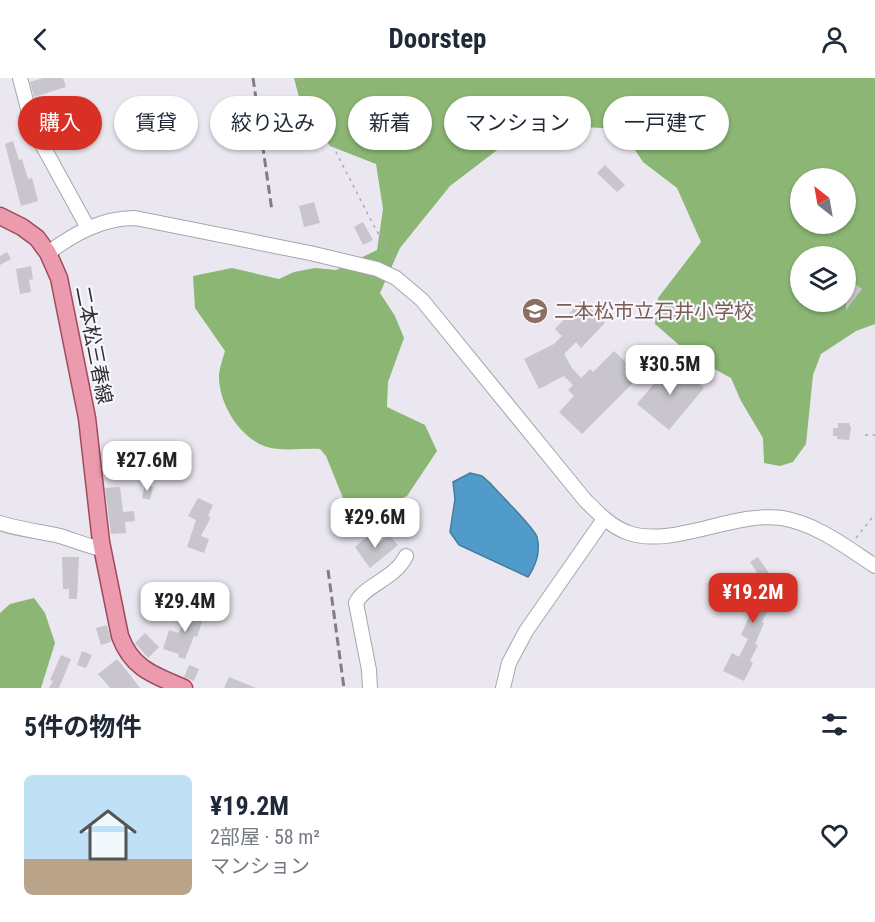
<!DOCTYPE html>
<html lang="ja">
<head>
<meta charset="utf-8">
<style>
	:root { --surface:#fff; --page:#f2f2f3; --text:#1f2937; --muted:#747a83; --accent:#d93025 }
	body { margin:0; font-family:"Roboto Condensed","Noto Sans JP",sans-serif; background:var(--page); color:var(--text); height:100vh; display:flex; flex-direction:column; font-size:22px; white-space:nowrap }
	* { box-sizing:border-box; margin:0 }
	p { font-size:20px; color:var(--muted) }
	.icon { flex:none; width:33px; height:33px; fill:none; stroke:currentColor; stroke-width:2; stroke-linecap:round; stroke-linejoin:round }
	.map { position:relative; height:610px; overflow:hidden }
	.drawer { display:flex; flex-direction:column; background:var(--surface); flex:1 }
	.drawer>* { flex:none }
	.hud { position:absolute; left:18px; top:18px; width:840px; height:54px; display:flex; gap:12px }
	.needle { width:39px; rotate:329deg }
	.buttons { position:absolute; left:790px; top:90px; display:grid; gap:12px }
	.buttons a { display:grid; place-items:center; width:66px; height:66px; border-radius:50%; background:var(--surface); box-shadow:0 2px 4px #0004; font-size:30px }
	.price { position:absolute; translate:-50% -51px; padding:0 14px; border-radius:12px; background:#fff; color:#222; font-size:20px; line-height:39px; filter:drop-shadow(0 2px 3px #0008) }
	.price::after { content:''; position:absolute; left:50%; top:36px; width:18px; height:14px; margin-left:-9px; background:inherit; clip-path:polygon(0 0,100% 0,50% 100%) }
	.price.selected { background:var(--accent); color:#fff }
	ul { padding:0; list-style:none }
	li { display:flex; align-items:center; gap:18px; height:150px; padding:0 24px }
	li span { display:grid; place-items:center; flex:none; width:168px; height:120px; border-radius:9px; color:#555 }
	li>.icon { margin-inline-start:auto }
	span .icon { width:72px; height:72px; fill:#fffc; stroke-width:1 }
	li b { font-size:26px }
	h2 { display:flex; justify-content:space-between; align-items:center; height:72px; padding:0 24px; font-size:26px }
	.tag { padding:0 21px; border-radius:27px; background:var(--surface); box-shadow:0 2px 4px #0004; font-size:21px; line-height:54px }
	.tag.selected { background:var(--accent); color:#fff }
	header { display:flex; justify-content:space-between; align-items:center; height:78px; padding:0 24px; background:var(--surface); font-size:27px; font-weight:700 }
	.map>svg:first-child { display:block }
	.forest { fill:#8bb673; fill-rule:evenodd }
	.water { fill:#519bcb; stroke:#477b9d; stroke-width:1.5 }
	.building { fill:#c8c5cd }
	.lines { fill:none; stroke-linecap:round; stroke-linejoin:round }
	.minor-casing { stroke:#a8a5ad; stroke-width:16 }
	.major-casing { stroke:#a04a5e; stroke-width:19 }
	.path { stroke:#aca9b0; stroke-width:1.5; stroke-dasharray:3 4.5; stroke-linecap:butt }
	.minor { stroke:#fff; stroke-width:14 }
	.major { stroke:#eb9bad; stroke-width:16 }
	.rail { stroke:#807e83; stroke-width:3; stroke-dasharray:9 4.5; stroke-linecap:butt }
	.labels { text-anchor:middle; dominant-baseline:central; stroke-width:4.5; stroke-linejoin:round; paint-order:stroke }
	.education-label { font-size:20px; fill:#785e54; stroke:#f8f5fd; text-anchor:start }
	.street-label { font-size:20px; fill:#302f32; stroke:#f8f5fd }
</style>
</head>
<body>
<header><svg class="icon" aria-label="back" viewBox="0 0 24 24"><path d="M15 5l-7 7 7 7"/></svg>Doorstep<svg class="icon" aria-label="person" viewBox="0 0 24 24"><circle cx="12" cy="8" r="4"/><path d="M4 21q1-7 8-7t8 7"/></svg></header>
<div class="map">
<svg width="875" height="610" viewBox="0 0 875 610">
	<rect width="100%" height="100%" fill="#ebe7f0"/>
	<path class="forest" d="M294,0H875V246L856,253L821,276L813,297L806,366L793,384L780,388L764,385L763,360L741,323L731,300L694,280L655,246L658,220L701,164L677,110L643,84L621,51L564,48L517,57L450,108L400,170L380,215L395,238L404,260L388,304L387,329L425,347L437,373L407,418L366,437L358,436L343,420L326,378L320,371C301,370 281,374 264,368C237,357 218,323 219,296C220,288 223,280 225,273L195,230L193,198L232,190L279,201L294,194L315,190L336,192L377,172L383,131L376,86L330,68L300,23ZM801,100H846V146H801ZM801,178H846V224H801Z
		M34,520L45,535L55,565L41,610H0V535L10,526Z"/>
	<path class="water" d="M470,395L482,398L490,405C499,416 534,449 537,459C541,474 536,487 528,499L459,467L450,454L455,421L453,404Z"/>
	<path class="building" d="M43,0H63L66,9L34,19L30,4Z
		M62,30L65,41L46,47L43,36Z
		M13,63L19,82L22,81L28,101L32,100L38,123L21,128L5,66Z
		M605,87L625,107L617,114L597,95Z
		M314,124L320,145L304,149L299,128Z
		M363,144L373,162L363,167L354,149Z
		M7,174L11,181L0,187V178Z
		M31,188L33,201L29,202L31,214L20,216L16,191Z
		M851,203L862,211L846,232V210Z
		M582,222L605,245L581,270L576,264L564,276L572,290L581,300L590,291L593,294L614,273L640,298L582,356L559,334L574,318L568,312L573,307L564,298L539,311L524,281L554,266L562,258L555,251Z
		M672,284L704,310L669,352L637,326Z
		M838,345H849L851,350L849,362L837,361V358H833V350H838Z
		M145,406L153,409L150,422L142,420Z
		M120,409L123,434L134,433L135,443L125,444L126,455L111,456L105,410Z
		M198,420L213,427L208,438L211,439L201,458L209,461L204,475L187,469L196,442L188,438Z
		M402,431L412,444L397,457L386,444Z
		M370,456L378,466L389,457L398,467L370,490L355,469Z
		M62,479H79L77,521H69V511H63Z
		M758,479L773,501L776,499L782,507L766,518L773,521L762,544L764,545L755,566L758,567L750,583L753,585L744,603L723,593L732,575L739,579L748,561L741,557L764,505L750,484Z
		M190,527L206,532L197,559L194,558L185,581L178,579L179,576L163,571L169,552L179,555Z
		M107,547L111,564L101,567L96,550Z
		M145,555L159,569L148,580L135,565Z
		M82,573L92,577L86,590L77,587Z
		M61,577L71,581L59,610H49L53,603L50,602Z
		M117,581L127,593L140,610H110L98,596Z
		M189,587L199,591L194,603L184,599Z
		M229,599L256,610H224Z"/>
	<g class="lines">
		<g class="minor-casing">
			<path id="minor" d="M20,0L33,50L88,150
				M48,175C74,156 101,140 135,140L310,175L377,191L396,200L422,222L585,422C598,435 611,449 629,455C674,470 733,433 782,440C817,446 846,469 875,488
				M0,445C18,451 37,453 56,457C72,461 86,468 102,471
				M370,610L369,592L356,525C363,508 395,501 406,478
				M503,610L509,585L526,553L604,441"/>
		</g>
		<g class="major-casing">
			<path id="major" d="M0,138L22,149L37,160L48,175L59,200L87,340L101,464L120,558C132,591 154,597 184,610"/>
		</g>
		<path class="path" d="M299,0L303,9L323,41L337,76L374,148L395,185
			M865,357H875
			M856,460L875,436"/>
		<use href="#minor" class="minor"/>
		<use href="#major" class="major"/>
		<path class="rail" d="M253,0L272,133
			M328,492L344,610"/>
	</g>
	<defs>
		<g id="school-disc" transform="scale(1.35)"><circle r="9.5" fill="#8d6e63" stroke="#f8f5fd"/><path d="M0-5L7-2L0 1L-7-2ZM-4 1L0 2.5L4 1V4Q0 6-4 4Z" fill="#fff"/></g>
	</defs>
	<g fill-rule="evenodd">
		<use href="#school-disc" x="535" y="233"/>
	</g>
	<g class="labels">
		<g class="education-label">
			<text x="554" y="233">二本松市立石井小学校</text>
		</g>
		<g class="street-label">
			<text transform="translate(94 267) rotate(79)">二本松三春線</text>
		</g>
	</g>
</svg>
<div class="buttons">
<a><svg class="needle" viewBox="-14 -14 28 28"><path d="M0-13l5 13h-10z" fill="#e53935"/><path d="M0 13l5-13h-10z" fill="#747a83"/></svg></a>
<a><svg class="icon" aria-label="layers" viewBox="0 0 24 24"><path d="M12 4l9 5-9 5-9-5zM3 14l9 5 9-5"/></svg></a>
</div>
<b class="price" style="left:670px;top:318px">¥30.5M</b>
<b class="price" style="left:147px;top:414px">¥27.6M</b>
<b class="price" style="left:375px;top:471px">¥29.6M</b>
<b class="price selected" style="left:753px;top:546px">¥19.2M</b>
<b class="price" style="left:185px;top:555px">¥29.4M</b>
<div class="hud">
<a class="tag selected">購入</a>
<a class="tag">賃貸</a>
<a class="tag">絞り込み</a>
<a class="tag">新着</a>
<a class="tag">マンション</a>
<a class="tag">一戸建て</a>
</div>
</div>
<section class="drawer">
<h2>5件の物件<svg class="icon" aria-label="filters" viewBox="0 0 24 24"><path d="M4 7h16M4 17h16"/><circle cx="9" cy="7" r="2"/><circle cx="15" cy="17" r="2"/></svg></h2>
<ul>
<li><span style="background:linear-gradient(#bfe0f5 70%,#b9a48a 0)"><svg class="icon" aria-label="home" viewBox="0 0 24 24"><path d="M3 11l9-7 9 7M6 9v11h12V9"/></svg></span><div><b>¥19.2M</b><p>2部屋 · 58 m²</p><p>マンション</p></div><svg class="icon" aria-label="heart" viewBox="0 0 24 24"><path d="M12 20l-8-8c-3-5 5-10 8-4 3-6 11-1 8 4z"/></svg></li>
</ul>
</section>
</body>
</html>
